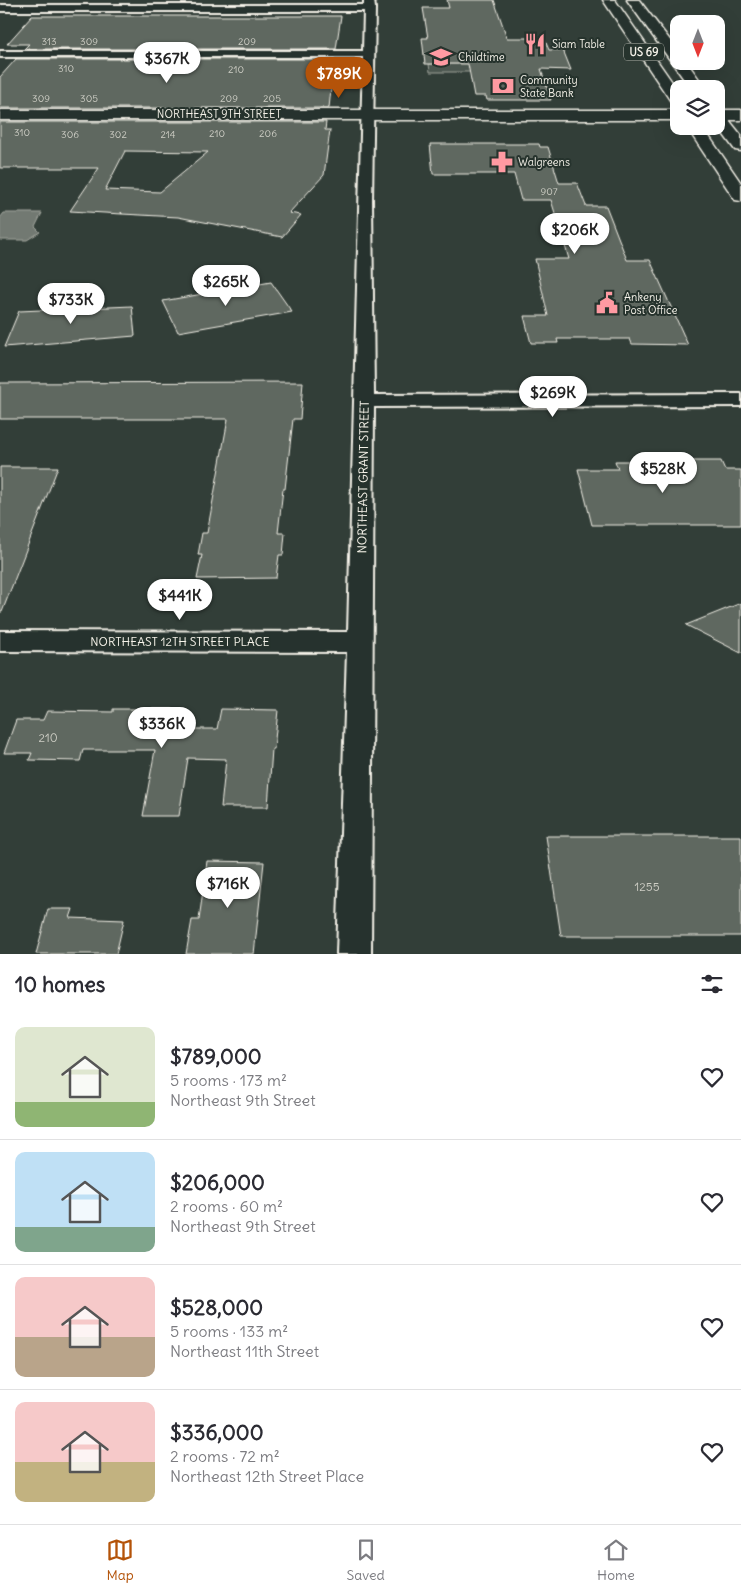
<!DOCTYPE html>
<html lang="en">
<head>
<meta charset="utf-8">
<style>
	:root { --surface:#fff; --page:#f2f2f3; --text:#2b2b33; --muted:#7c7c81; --line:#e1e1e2; --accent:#b45309 }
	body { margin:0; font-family:Delius,sans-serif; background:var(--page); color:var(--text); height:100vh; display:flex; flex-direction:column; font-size:19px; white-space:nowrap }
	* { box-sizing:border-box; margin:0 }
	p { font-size:16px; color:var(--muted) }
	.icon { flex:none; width:28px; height:28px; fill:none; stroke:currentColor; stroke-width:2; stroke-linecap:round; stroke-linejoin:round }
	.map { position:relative; height:954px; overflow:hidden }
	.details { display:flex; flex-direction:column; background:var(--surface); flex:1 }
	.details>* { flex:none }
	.needle { width:32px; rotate:180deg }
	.controls { position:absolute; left:670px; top:15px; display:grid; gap:10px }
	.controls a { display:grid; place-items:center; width:55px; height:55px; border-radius:10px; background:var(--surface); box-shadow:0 5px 20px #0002; font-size:25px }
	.price { position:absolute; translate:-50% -42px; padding:0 11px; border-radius:18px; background:#fff; color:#222; font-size:16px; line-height:32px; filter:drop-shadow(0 1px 2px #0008) }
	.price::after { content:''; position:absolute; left:50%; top:30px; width:15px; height:11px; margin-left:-8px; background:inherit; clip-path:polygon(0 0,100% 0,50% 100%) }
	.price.active { background:var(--accent); color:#fff }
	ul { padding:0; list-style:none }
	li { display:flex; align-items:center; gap:15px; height:125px; padding:0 15px }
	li+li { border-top:1px solid var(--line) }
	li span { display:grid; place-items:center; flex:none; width:140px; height:100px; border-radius:10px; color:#555 }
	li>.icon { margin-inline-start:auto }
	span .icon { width:60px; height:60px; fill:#fffc; stroke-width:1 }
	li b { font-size:21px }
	h2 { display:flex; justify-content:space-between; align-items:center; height:60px; padding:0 15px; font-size:21px }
	.tabs { display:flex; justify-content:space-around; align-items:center; height:70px; border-top:1px solid var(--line); background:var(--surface); font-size:14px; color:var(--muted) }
	.tabs a { display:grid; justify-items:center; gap:2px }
	.tabs .active { color:var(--accent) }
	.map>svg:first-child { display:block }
	.green { fill:#4c564f; stroke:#a0a49c }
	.water { fill:#727972; stroke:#a6a9a1 }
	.building { fill:#5f6861; stroke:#f4f1e8; fill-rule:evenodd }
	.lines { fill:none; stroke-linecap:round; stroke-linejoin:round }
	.street-casing { stroke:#f4f1e8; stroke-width:4 }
	.secondary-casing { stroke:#f4f1e8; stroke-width:3 }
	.primary-casing { stroke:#f4f1e8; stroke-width:3 }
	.street { fill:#26332d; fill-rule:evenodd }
	.secondary { fill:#26332d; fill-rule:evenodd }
	.primary { fill:#26332d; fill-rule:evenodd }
	.labels { text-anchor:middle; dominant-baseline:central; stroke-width:4; stroke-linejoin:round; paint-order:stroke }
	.number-label { font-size:10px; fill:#cfcfc6 }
	.far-poi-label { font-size:11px; fill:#f4f1e8; stroke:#26332d; text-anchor:start }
	.shield { fill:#26332d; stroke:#b6b8b0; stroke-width:1 }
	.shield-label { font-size:11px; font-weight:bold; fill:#f4f1e8 }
	.far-street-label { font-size:11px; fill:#f4f1e8; stroke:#26332d }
	.street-label { font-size:12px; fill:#f4f1e8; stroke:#26332d }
	.near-number-label { font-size:12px; fill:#cfcfc6 }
</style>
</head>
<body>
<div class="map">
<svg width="741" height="954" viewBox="0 0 741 954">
	<rect width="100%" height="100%" fill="#323e38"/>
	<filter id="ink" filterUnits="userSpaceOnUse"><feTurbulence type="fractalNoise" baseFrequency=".02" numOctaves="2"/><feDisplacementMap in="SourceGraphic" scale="10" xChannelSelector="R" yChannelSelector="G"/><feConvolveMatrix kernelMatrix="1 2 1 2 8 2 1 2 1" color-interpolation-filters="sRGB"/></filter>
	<g filter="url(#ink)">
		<path class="green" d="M455,50L509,72H430L429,64H458Z"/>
		<path class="water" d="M4,213H42L35,227L40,232L27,240H0V218Z"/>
		<path class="building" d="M447,0H494L507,38H544L549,50H563L571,70L541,69L551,100H487L486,96H474L468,64H425L422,38H428L423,8H449Z
			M32,16H341L336,49H24L29,44H7Z
			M16,59H334L329,108H0V77Z
			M0,122H326L325,130H330L324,175L289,213L301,215L282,237L178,217L122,214L121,212L122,214L70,211L99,168H0ZM125,151L208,152L160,192L105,190Z
			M430,144H539L540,147H548L559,183H577L586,206H606L627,260H650L688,345L632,344L630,339H557L558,343H531L524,316H548L535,259H569L551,200H521L514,174H433Z
			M271,282L292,312L178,332L163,301Z
			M132,306L135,336L4,347L19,311Z
			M303,382L300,419H293L285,489H283L278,533H285L283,555H279L276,578L197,579L202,555H198L202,533H207L228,419H0V383Z
			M615,461H721L725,470H741V525H592L578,469H618Z
			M0,467H58L2,612H0Z
			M741,603V653L686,625Z
			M113,709H176L173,729H217L221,709L278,710L274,749H272L268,807H221L226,759L188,758L179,816H143L155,750H83L80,761L29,760L32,753H4L16,720H43L47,711L113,712Z
			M546,836H741V936H561Z
			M207,861L264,862L254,954H186L192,920H199Z
			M48,909H73L70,918L124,920L116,954H36Z"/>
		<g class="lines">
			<g class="street-casing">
				<path id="street" d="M364,0H374L375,8L372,200L374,395L741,394V406L374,407L371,954H337L347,652L0,651V631L348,632L363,57H0V51H363L364,11H0V5H364Z"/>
			</g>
			<g class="secondary-casing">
				<path id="secondary" d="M0,110H679V120H0Z
					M716,110H741V120H716Z"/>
			</g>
			<g class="primary-casing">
				<path id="primary" d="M603,0H615L679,92V107L674,106Z
					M627,0H639L679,52V61H686L706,89H691Z
					M716,108L721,110L741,135V151L735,150L716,124Z
					M686,126H702L741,183V201L735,200Z"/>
			</g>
			<use href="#street" class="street"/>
			<use href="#secondary" class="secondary"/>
			<use href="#primary" class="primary"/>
		</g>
	</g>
	<defs>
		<g id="restaurant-bare" transform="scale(1.725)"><path d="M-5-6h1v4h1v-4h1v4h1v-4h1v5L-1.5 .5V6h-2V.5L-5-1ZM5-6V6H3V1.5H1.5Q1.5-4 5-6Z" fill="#ff9aa2" stroke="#26332d" stroke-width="2.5" paint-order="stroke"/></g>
		<g id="school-bare" transform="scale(1.725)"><path d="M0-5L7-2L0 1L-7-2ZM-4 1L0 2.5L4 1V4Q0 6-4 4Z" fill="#ff9aa2" stroke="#26332d" stroke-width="2.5" paint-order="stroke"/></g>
		<g id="bank-bare" transform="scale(1.725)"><path d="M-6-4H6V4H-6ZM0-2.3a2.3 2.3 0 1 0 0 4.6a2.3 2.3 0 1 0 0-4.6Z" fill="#ff9aa2" stroke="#26332d" stroke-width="2.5" paint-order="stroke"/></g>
		<g id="pharmacy-bare" transform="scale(1.725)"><path d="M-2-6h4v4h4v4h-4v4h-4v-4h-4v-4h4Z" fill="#ff9aa2" stroke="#26332d" stroke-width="2.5" paint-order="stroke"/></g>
		<g id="civic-bare" transform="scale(1.725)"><path d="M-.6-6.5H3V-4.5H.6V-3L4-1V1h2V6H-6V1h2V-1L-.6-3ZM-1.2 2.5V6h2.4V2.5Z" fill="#ff9aa2" stroke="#26332d" stroke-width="2.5" paint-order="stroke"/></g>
	</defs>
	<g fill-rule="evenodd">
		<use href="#restaurant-bare" x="535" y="44"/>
		<use href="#school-bare" x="441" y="57"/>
		<use href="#bank-bare" x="503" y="86"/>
		<use href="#pharmacy-bare" x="502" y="162"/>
		<use href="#civic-bare" x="607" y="303"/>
	</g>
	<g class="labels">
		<g class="number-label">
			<text x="49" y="41">313</text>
			<text x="89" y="41">309</text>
			<text x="247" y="41">209</text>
			<text x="66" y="68">310</text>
			<text x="236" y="69">210</text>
			<text x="41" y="98">309</text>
			<text x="89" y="98">305</text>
			<text x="229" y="98">209</text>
			<text x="272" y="98">205</text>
			<text x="22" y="132">310</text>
			<text x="217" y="133">210</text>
			<text x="268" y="133">206</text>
			<text x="70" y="134">306</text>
			<text x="118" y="134">302</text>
			<text x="168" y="134">214</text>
			<text x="549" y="191">907</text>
		</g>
		<g class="far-poi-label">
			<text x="552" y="44">Siam Table</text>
			<text x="458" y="57">Childtime</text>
			<text x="520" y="80">Community<tspan x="520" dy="13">State Bank</tspan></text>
			<text x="518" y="162">Walgreens</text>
			<text x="624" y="297">Ankeny<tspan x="624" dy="13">Post Office</tspan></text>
		</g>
		<rect class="shield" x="624" y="43.5" width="40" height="17" rx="4"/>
		<g class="shield-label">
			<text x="644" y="52">US 69</text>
		</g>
		<g class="far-street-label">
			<text x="219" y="114">NORTHEAST 9TH STREET</text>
		</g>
		<g class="street-label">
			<text transform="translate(363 477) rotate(-89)">NORTHEAST GRANT STREET</text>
			<text x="180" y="641">NORTHEAST 12TH STREET PLACE</text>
		</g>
		<g class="near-number-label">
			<text x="48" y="737">210</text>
			<text x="647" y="886">1255</text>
		</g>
	</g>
</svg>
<div class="controls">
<a><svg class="needle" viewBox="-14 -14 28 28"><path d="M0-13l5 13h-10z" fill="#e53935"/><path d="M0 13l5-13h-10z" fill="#7c7c81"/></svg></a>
<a><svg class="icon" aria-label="layers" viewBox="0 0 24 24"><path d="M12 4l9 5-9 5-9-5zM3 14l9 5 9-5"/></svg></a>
</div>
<b class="price" style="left:167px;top:84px">$367K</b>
<b class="price active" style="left:339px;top:99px">$789K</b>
<b class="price" style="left:575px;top:255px">$206K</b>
<b class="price" style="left:226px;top:307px">$265K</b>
<b class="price" style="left:71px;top:325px">$733K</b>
<b class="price" style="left:553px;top:418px">$269K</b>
<b class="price" style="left:663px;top:494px">$528K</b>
<b class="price" style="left:180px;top:621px">$441K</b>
<b class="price" style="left:162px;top:749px">$336K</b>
<b class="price" style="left:228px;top:909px">$716K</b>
</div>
<section class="details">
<h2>10 homes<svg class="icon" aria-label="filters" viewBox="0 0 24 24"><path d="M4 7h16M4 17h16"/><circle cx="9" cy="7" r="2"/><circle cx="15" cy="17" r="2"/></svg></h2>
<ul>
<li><span style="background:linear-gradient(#dfe7d0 75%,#8fb573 0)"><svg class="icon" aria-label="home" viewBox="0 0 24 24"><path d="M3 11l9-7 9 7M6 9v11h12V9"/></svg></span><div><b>$789,000</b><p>5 rooms · 173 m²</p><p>Northeast 9th Street</p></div><svg class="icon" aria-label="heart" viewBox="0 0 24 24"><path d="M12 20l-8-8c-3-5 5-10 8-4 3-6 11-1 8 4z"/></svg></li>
<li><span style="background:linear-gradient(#bfe0f5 75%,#7fa58c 0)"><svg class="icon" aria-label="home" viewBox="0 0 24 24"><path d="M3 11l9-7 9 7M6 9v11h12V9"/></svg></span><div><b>$206,000</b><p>2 rooms · 60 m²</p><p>Northeast 9th Street</p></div><svg class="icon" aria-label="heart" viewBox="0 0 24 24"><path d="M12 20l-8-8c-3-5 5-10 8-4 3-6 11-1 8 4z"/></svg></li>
<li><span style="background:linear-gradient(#f6c9c9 60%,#b9a48a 0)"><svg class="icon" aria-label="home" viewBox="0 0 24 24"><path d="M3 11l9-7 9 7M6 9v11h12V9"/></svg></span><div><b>$528,000</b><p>5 rooms · 133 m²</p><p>Northeast 11th Street</p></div><svg class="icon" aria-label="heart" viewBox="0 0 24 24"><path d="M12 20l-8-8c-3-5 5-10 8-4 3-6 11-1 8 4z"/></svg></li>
<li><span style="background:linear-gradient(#f6c9c9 60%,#c2b280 0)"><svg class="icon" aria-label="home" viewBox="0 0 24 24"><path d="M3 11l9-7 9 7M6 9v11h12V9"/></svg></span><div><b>$336,000</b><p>2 rooms · 72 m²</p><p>Northeast 12th Street Place</p></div><svg class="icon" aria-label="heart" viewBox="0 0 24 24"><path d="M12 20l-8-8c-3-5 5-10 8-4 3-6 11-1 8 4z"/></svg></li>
</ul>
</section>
<nav class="tabs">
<a class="active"><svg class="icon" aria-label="map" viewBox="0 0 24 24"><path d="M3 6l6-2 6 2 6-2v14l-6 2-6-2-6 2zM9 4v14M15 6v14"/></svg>Map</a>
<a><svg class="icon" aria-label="saved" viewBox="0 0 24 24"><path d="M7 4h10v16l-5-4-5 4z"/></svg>Saved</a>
<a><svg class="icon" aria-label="home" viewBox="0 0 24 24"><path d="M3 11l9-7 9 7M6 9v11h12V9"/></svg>Home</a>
</nav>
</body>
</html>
